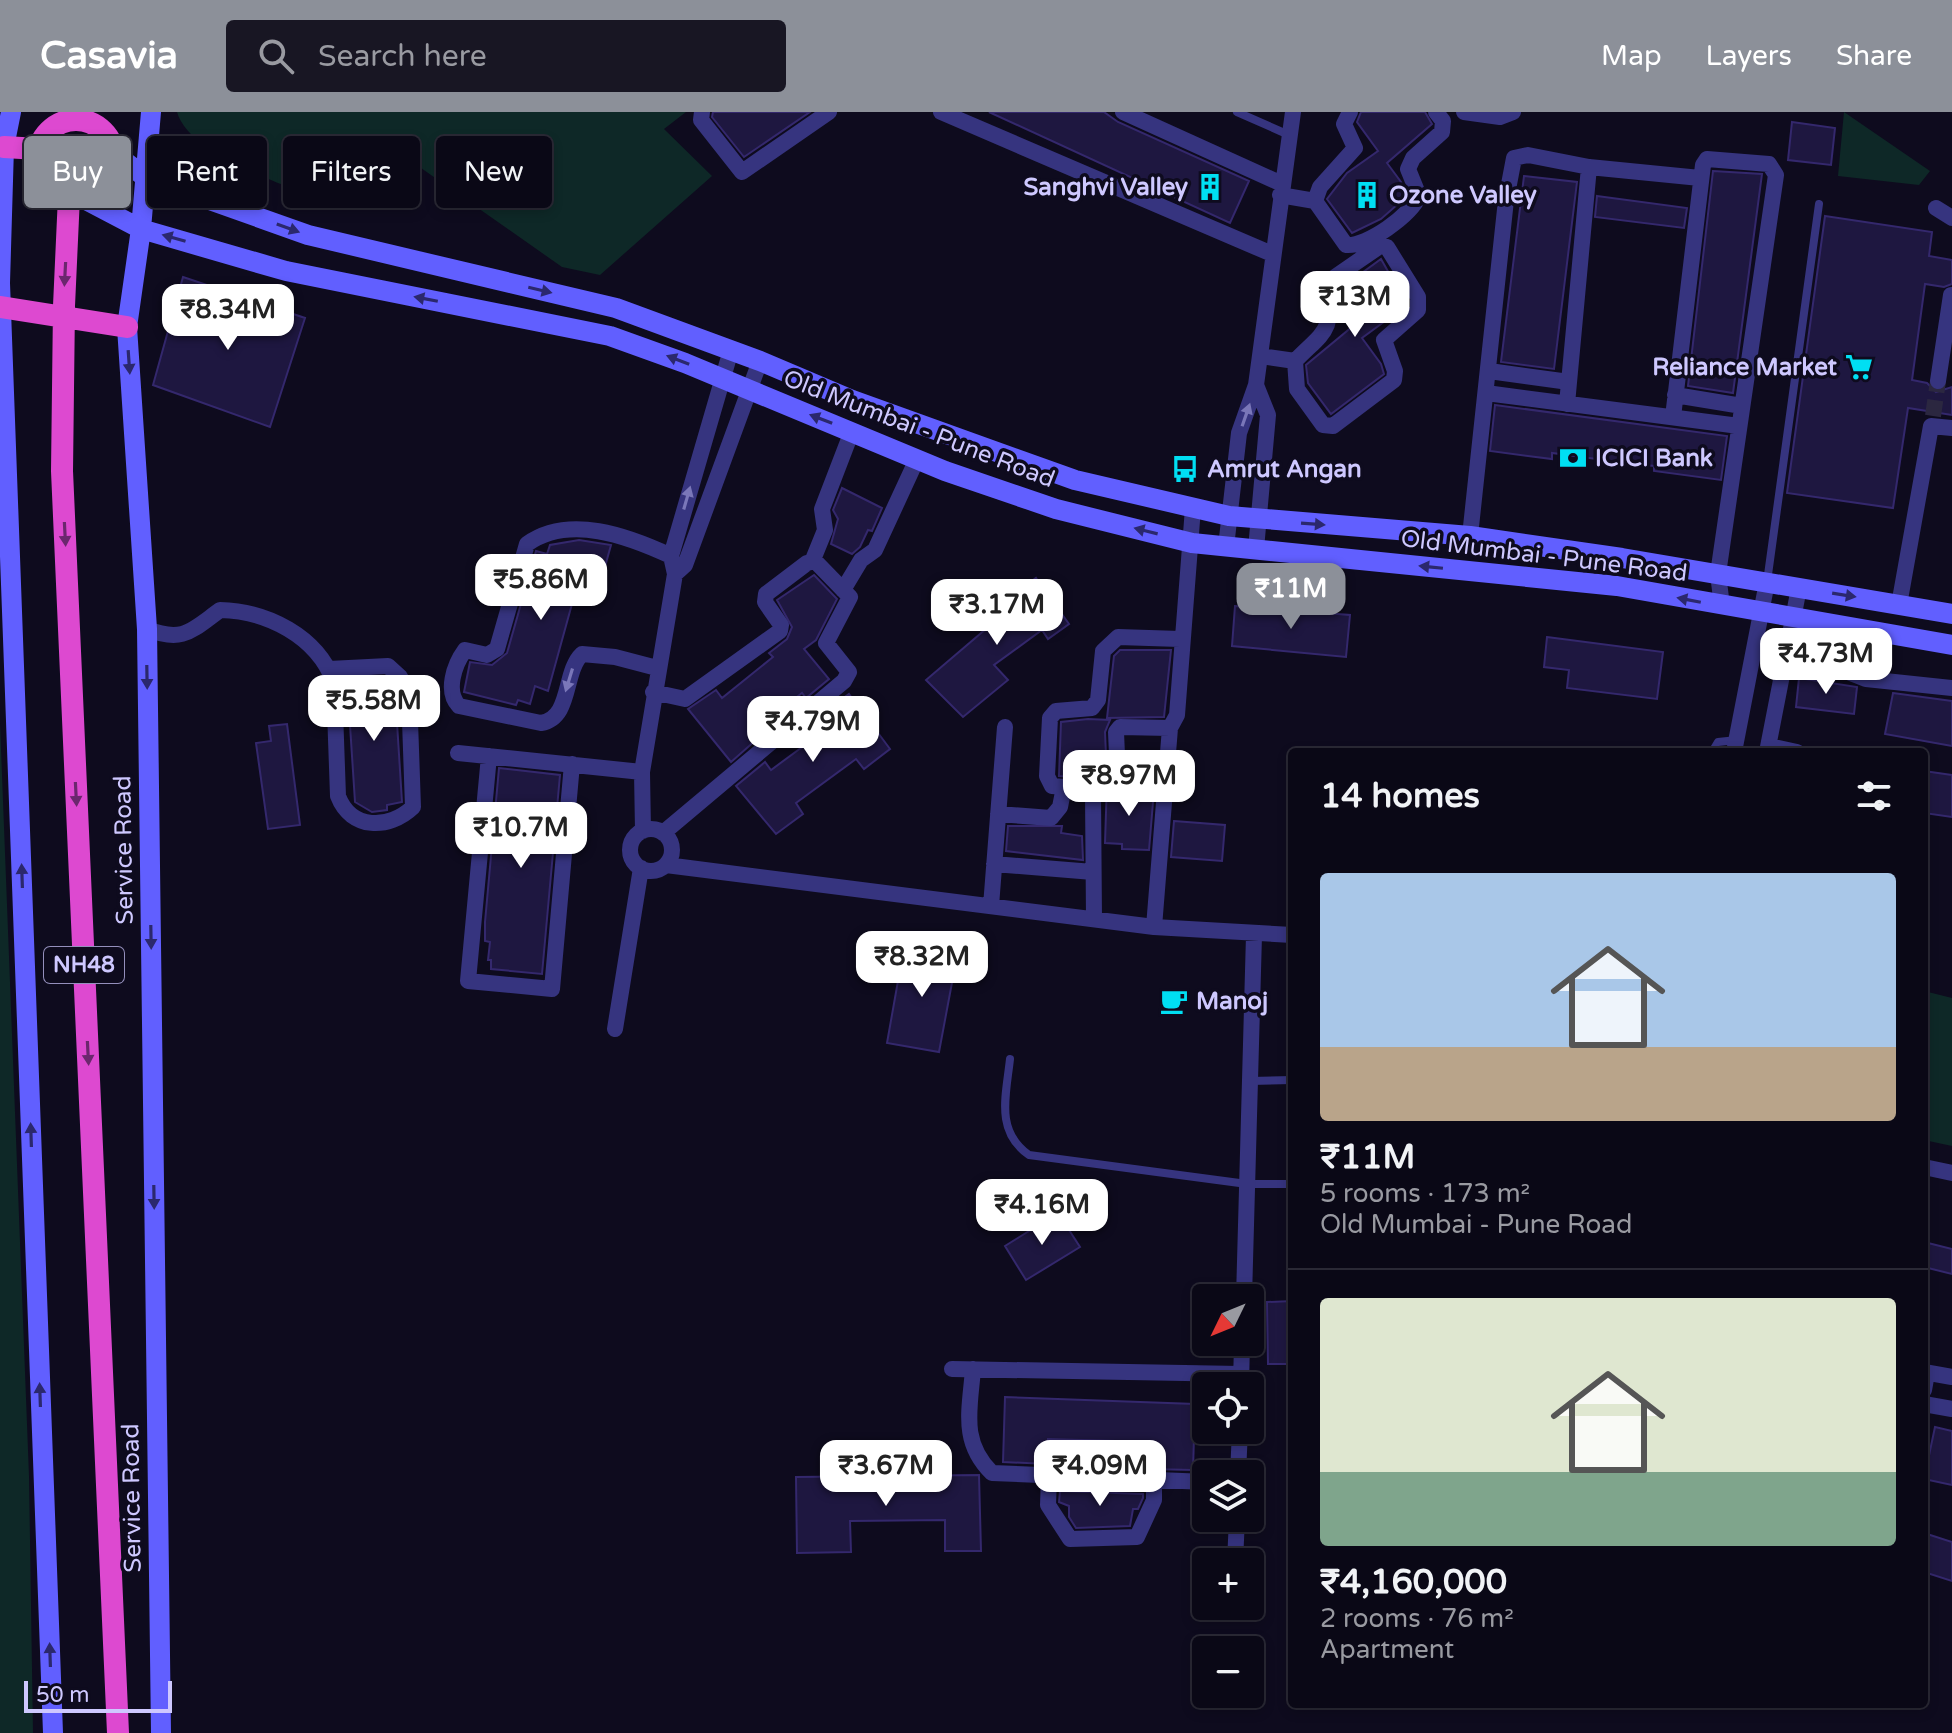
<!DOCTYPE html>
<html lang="en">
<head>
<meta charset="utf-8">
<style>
	:root { --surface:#0a0816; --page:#181623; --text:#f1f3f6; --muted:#999aa1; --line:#2a2935; --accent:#8c9099 }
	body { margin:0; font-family:"Varela Round",sans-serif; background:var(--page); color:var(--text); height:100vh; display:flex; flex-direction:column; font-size:30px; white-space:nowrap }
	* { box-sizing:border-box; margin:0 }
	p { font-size:26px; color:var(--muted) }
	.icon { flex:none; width:44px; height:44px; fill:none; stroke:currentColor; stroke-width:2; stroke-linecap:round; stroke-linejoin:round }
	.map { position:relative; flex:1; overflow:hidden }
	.sheet { position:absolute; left:1288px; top:636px; width:640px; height:960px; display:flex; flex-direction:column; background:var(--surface); border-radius:8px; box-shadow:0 4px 12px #0003,0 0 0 2px var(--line) }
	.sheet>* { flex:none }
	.hud { position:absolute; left:24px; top:24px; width:760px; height:72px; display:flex; gap:16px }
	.needle { width:52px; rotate:227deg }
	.tools { position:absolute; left:1192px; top:1172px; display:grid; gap:16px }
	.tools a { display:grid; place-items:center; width:72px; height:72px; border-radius:8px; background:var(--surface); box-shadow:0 4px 12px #0003,0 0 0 2px var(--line); font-size:40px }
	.scale { position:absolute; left:24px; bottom:20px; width:148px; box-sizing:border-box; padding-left:8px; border:4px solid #cec8ff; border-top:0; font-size:22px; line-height:28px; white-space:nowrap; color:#cec8ff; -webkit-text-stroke:6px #0e0b1e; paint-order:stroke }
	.price { position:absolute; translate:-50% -68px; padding:0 18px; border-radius:16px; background:#fff; color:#222; font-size:26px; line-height:52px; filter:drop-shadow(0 2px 4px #0008) }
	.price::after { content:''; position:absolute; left:50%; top:48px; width:24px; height:18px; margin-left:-12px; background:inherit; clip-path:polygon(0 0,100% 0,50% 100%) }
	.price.on { background:var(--accent); color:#fff }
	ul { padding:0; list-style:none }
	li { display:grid; align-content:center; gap:16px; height:424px; padding:0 32px }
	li+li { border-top:2px solid var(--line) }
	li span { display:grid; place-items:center; height:248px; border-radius:8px; color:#555 }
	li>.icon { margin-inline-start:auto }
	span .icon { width:144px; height:144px; fill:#fffc; stroke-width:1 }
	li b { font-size:34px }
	h2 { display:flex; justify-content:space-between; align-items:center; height:96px; padding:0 32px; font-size:34px }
	.pill { padding:0 28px; border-radius:8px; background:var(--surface); box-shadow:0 4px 12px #0003,0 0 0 2px var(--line); font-size:28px; line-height:72px }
	.pill.on { background:var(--accent); color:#fff }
	header { display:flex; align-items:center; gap:48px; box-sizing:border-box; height:112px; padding:0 40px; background:var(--accent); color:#fff }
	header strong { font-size:38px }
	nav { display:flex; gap:44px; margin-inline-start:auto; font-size:28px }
	.search { width:560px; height:72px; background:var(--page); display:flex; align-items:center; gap:20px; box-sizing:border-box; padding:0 28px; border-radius:8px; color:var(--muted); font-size:30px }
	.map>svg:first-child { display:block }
	.green { fill:#0e2827 }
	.building { fill:#1e1740; stroke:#34286d; stroke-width:2 }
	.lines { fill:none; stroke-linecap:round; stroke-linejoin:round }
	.minor-tunnel { stroke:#2b2740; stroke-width:16; stroke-dasharray:16 8; stroke-linecap:butt }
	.service { stroke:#36347f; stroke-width:8 }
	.minor { stroke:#36347f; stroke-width:16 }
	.secondary { stroke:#615fff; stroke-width:20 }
	.trunk { stroke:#dd49d0; stroke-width:22 }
	.oneway { fill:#2b286d }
	.oneway2 { fill:#6b276e }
	.oneway3 { fill:#7a77b9 }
	.labels { text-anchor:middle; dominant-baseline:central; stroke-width:7; stroke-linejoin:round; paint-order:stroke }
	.shield { fill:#0e0b1e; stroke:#948fbc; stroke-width:2 }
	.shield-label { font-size:22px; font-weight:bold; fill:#cec8ff }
	.poi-label { font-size:24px; font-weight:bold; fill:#cec8ff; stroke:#0e0b1e; text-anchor:start }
	.street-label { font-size:24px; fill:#cec8ff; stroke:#0e0b1e }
</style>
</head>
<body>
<header>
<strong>Casavia</strong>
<div class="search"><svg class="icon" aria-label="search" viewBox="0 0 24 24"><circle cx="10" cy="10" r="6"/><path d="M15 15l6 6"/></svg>Search here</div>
<nav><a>Map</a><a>Layers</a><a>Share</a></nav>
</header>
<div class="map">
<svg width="1952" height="1621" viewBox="0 0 1952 1621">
	<rect width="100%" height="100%" fill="#0e0b1e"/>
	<path class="green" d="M177,0H686L664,17L712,64L600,163L562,155L384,30L308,83C273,68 188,40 177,0Z
		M1844,0L1930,59L1919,73L1838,64Z
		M0,611L29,1364L33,1621H0Z
		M1924,879L1952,886V1034L1924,1028Z"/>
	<path class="building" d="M713,0H810L744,45L712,5Z
		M989,0H1104L1118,10L1249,69L1230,111Z
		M1361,0H1425L1432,12L1387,51L1401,70L1406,85L1381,107L1352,121L1327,87L1347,61L1378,39L1357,10Z
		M1792,10L1835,16L1831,53L1788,48Z
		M1713,59L1762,62L1733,281L1688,274Z
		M1524,64L1577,70L1554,257L1501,250Z
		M1597,84L1687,96L1684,116L1595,105Z
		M1825,104L1932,120L1929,144L1952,148V172L1944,175L1925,172L1912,268L1927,271L1936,280L1952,275V303L1908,296L1893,396L1787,381Z
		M1381,147L1407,193L1362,226L1381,252L1384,262L1331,302L1308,271L1306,253L1353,214L1339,195L1336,180Z
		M183,165L305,206L270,315L153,273Z
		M1495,293L1727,324L1721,368L1654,359V354L1604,348L1552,341V347L1490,339Z
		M842,376L882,396L872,419L868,418L860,435L852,442L831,432L838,407L833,398Z
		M579,428L611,433L596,487L575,481L548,579L535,574L530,592L518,588L516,593L464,580L470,550L492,553L507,541L536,439L547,442L550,433Z
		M814,463L837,487L816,528L804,537L829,567L806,586L802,581L751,622L756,628L731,650L688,597L716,578L722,586L773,545L769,541L787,527L792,515L777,488Z
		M1036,466L1069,512L1048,527L1042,518L994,553L1008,568L963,605L926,568L994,510L987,501Z
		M1235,494L1350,503L1346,545L1232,534Z
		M1547,525L1663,540L1657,587L1567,576L1569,558L1544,555Z
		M1120,538H1171L1164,605L1107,606L1114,544Z
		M384,565L395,579L402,690L387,693V698L372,700L355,690L347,567Z
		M1799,566L1857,575L1854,602L1796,595Z
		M1893,581L1952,589V634L1885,622Z
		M849,582L890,637L864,657L856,647L796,691L803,702L776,722L736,674L765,650L771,658L828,616L819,604Z
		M1088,607L1110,608L1105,620L1107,667L1059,664L1061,610Z
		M287,612L300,713L268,717L256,631L271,629L269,614Z
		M499,656L560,663L542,862L491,857V848H488L490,830L485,829V810Z
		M1924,659L1952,663V705L1924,701Z
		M1107,670L1118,677L1154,678L1149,738L1122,737V732L1105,731Z
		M1174,709L1225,713L1222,749L1171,745Z
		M1008,714H1062L1061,721L1082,724L1083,748L1006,739Z
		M904,835L957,844L939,940L887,931Z
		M1058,1101L1080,1135L1026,1168L1005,1134Z
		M1928,1131L1952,1137V1162L1924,1155Z
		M1292,1189V1252H1268L1267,1190Z
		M1005,1285L1195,1292L1193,1358L1149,1357L1150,1330L1048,1327L1047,1352L1003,1350Z
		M1935,1315L1952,1319V1373L1924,1367Z
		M979,1363L981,1439H945V1408L850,1409L851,1440L797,1441L796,1365Z
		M1060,1379L1143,1382V1386L1138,1397H1133L1130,1414L1076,1416L1069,1405V1394L1059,1390Z
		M1924,1421L1952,1430V1469L1924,1460Z"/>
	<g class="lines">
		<path class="minor-tunnel" d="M1933,304L1938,269"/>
		<path class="service" d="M1237,0L1289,23
			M1767,470L1819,92
			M1712,640L1718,630L1737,628
			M1010,947C1006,984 995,1019 1029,1043L1247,1072H1292
			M1250,969L1292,968"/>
		<path class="minor" d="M702,0L701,8L742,60L829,0
			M941,0L1272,142
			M1123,0L1282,72
			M1464,0L1500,5L1513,0
			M1280,83L1315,89L1346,133C1367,135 1411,103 1419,84L1408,57L1413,46L1442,20L1443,9L1436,0
			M1315,89L1320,75L1355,36L1344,12L1350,0
			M1936,96L1952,106
			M1261,244L1295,249C1322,221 1337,218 1324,177L1332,167L1380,134L1387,135L1418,185V198L1384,228L1395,259L1394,268L1333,314L1323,313L1297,277L1295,249
			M1489,259L1569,270
			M1938,269L1951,183
			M1256,273L1293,0
			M1486,281L1739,314
			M1675,283L1742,294
			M1567,292L1589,55
			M1673,305L1703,53L1707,47L1769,52L1776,63L1718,462L1722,494
			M1470,424L1506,88L1514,46L1528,43L1589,55L1700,66
			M1226,435L1239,321L1256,273L1268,303L1256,437
			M812,450L825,418L822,397L852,319
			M675,462L685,453L760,249
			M843,478L861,448L875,438L917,347
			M1899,493L1931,314L1952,316
			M1820,511L1838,556L1866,567L1952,576
			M147,517C183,531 191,519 220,498C267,499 317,524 334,570L338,684C351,718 389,718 413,695L409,580L400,565L388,554L329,557
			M657,556L615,545L582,542C563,560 572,606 541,611L459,594C445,580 454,553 465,538L487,543L497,537L527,432C569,402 628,424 671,444
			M653,580L685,587L780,519L781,513L765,490L766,482L807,451L815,449L850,485L826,531L849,560L844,569L663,721
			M1769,634L1797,640
			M1734,640L1767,470
			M1767,640L1799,476
			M458,641L642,660
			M489,644L468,869L552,877L572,652
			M1167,668L1118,666L1116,620L1120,615L1170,616
			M998,702L1051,706L1060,695L1064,675
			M630 738a21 21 0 1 1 42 0a21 21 0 1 1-42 0Z
			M643,719L642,660L675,462L671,444L731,238
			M994,752L1093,760
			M666,753L1154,815L1292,823
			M991,794L1005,615
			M1094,807L1093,683L1090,677L1052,674L1047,664L1050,606L1056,599L1092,596L1098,588L1103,539L1118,525L1180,527
			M1154,815L1170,616L1177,603L1193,396
			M615,917L641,756
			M1924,1055L1952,1061
			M1244,1186L1254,823
			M952,1257L1241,1262
			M973,1257C970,1297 960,1330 992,1361L1206,1370
			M1924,1260L1952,1265
			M1241,1274L1242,1230
			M1924,1278L1927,1261
			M1924,1292L1952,1297
			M1238,1362L1240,1318
			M1049,1365L1048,1393L1070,1427L1137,1425L1154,1388V1368
			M1235,1450L1237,1406"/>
		<path class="secondary" d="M11,0L4,35L0,171L53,1621
			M151,0L141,117L127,215L147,517L161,1621
			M115,42L145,65L308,123L616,196L760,249L852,288L1075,368L1229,404L1470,424L1622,446L1952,502
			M80,85L141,117L286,159L610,224L685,251L945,359L1056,397L1192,431L1617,474L1952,533"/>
		<path class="trunk" d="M38 46a38 38 0 1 1 76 0a38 38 0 1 1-76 0Z
			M4,35L39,37
			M69,84L64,194L62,359L118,1621
			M1,195L127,215"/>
	</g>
	<defs><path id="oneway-solid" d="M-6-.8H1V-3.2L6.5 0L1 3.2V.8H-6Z" transform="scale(2)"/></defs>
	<g class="oneway">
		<use href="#oneway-solid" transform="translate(288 116) rotate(20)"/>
		<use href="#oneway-solid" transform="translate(174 126) rotate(-164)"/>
		<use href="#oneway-solid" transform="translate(540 178) rotate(13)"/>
		<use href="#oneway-solid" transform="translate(426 187) rotate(-169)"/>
		<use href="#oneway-solid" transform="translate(678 248) rotate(-159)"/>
		<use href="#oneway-solid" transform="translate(129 250) rotate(86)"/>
		<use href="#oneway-solid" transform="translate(821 307) rotate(-159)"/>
		<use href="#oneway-solid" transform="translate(1313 412) rotate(4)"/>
		<use href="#oneway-solid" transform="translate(1146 419) rotate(-166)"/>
		<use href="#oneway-solid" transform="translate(1431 455) rotate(-174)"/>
		<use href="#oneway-solid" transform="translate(1844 483) rotate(9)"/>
		<use href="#oneway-solid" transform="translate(1689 488) rotate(-169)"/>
		<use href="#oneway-solid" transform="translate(147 565) rotate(89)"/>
		<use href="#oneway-solid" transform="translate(22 764) rotate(-92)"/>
		<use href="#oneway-solid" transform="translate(151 825) rotate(89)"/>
		<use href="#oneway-solid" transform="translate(31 1023) rotate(-92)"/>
		<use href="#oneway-solid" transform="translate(154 1085) rotate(89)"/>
		<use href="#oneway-solid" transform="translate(40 1283) rotate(-92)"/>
		<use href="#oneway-solid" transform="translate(50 1543) rotate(-92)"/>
	</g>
	<g class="oneway2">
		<use href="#oneway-solid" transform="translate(65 162) rotate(93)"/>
		<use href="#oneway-solid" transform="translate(65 422) rotate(87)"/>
		<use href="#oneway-solid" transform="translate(76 682) rotate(87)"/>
		<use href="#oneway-solid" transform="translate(88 941) rotate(87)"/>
	</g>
	<g class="oneway3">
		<use href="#oneway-solid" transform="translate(1246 303) rotate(-71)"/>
		<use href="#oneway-solid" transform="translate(687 386) rotate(-74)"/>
		<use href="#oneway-solid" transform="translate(569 568) rotate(107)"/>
	</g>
	<defs>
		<g id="building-bare" transform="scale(2.16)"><path d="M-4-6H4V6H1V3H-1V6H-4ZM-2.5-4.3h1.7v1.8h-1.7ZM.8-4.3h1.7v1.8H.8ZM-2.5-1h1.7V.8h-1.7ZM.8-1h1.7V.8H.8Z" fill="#00dff3" stroke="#0e0b1e" stroke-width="2.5" paint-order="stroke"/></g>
		<g id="supermarket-bare" transform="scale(2.16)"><path d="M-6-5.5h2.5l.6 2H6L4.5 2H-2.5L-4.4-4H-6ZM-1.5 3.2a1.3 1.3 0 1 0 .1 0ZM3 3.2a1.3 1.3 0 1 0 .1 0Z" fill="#00dff3" stroke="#0e0b1e" stroke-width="2.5" paint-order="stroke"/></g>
		<g id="bank-bare" transform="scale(2.16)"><path d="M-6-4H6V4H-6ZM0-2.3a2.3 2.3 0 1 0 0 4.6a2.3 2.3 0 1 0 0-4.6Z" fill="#00dff3" stroke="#0e0b1e" stroke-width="2.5" paint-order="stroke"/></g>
		<g id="bus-bare" transform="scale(2.16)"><path d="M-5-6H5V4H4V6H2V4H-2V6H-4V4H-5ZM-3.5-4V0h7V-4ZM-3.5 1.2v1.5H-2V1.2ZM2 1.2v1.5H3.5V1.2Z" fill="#00dff3" stroke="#0e0b1e" stroke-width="2.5" paint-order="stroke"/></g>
		<g id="cafe-bare" transform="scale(2.16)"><path d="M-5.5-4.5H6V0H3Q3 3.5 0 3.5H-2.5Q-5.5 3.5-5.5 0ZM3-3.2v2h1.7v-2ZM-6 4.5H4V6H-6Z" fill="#00dff3" stroke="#0e0b1e" stroke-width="2.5" paint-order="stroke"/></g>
	</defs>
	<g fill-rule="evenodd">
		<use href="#building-bare" x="1210" y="75"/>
		<use href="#building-bare" x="1367" y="83"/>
		<use href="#supermarket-bare" x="1859" y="255"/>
		<use href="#bank-bare" x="1573" y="346"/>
		<use href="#bus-bare" x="1185" y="357"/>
		<use href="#cafe-bare" x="1174" y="889"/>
	</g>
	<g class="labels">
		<rect class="shield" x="44" y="835" width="80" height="36" rx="6"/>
		<g class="shield-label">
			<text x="84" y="853">NH48</text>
		</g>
		<g class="poi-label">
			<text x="1188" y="75" text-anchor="end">Sanghvi Valley</text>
			<text x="1389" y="83">Ozone Valley</text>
			<text x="1837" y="255" text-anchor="end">Reliance Market</text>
			<text x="1595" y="346">ICICI Bank</text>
			<text x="1207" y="357">Amrut Angan</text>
			<text x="1196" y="889">Manoj</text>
		</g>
		<g class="street-label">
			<text transform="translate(919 317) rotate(21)">Old Mumbai - Pune Road</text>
			<text transform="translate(1544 444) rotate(7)">Old Mumbai - Pune Road</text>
			<text transform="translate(124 738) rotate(-91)">Service Road</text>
			<text transform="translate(132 1386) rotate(-91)">Service Road</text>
		</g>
	</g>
</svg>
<div class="tools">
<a><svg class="needle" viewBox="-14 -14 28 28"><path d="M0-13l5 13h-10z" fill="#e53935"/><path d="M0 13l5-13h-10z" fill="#999aa1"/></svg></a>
<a><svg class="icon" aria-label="locate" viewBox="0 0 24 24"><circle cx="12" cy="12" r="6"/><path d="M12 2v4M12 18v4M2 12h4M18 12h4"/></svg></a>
<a><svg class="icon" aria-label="layers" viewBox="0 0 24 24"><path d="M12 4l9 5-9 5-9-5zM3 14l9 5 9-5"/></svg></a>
<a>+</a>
<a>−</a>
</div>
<div class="scale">50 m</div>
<b class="price" style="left:1355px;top:227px">₹13M</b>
<b class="price" style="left:228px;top:240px">₹8.34M</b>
<b class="price" style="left:541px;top:510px">₹5.86M</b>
<b class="price on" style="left:1291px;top:519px">₹11M</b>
<b class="price" style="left:997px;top:535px">₹3.17M</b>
<b class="price" style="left:1826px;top:584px">₹4.73M</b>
<b class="price" style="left:374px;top:631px">₹5.58M</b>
<b class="price" style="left:813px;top:652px">₹4.79M</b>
<b class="price" style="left:1129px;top:706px">₹8.97M</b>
<b class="price" style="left:521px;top:758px">₹10.7M</b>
<b class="price" style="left:922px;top:887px">₹8.32M</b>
<b class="price" style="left:1042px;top:1135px">₹4.16M</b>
<b class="price" style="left:886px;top:1396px">₹3.67M</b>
<b class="price" style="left:1100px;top:1396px">₹4.09M</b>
<div class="hud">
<a class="pill on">Buy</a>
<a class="pill">Rent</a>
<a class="pill">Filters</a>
<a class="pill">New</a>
</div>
<section class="sheet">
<h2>14 homes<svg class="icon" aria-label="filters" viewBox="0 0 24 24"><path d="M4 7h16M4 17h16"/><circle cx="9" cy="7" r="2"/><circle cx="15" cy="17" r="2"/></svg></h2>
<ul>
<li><span style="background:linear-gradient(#a9c7e8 70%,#b9a48a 0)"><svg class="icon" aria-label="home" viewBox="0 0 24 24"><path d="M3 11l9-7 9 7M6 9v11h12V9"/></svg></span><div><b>₹11M</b><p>5 rooms · 173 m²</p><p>Old Mumbai - Pune Road</p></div></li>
<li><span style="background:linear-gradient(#dfe7d0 70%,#7fa58c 0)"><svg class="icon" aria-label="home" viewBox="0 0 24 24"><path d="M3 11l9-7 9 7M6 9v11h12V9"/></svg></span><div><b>₹4,160,000</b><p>2 rooms · 76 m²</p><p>Apartment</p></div></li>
</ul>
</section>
</div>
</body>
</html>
